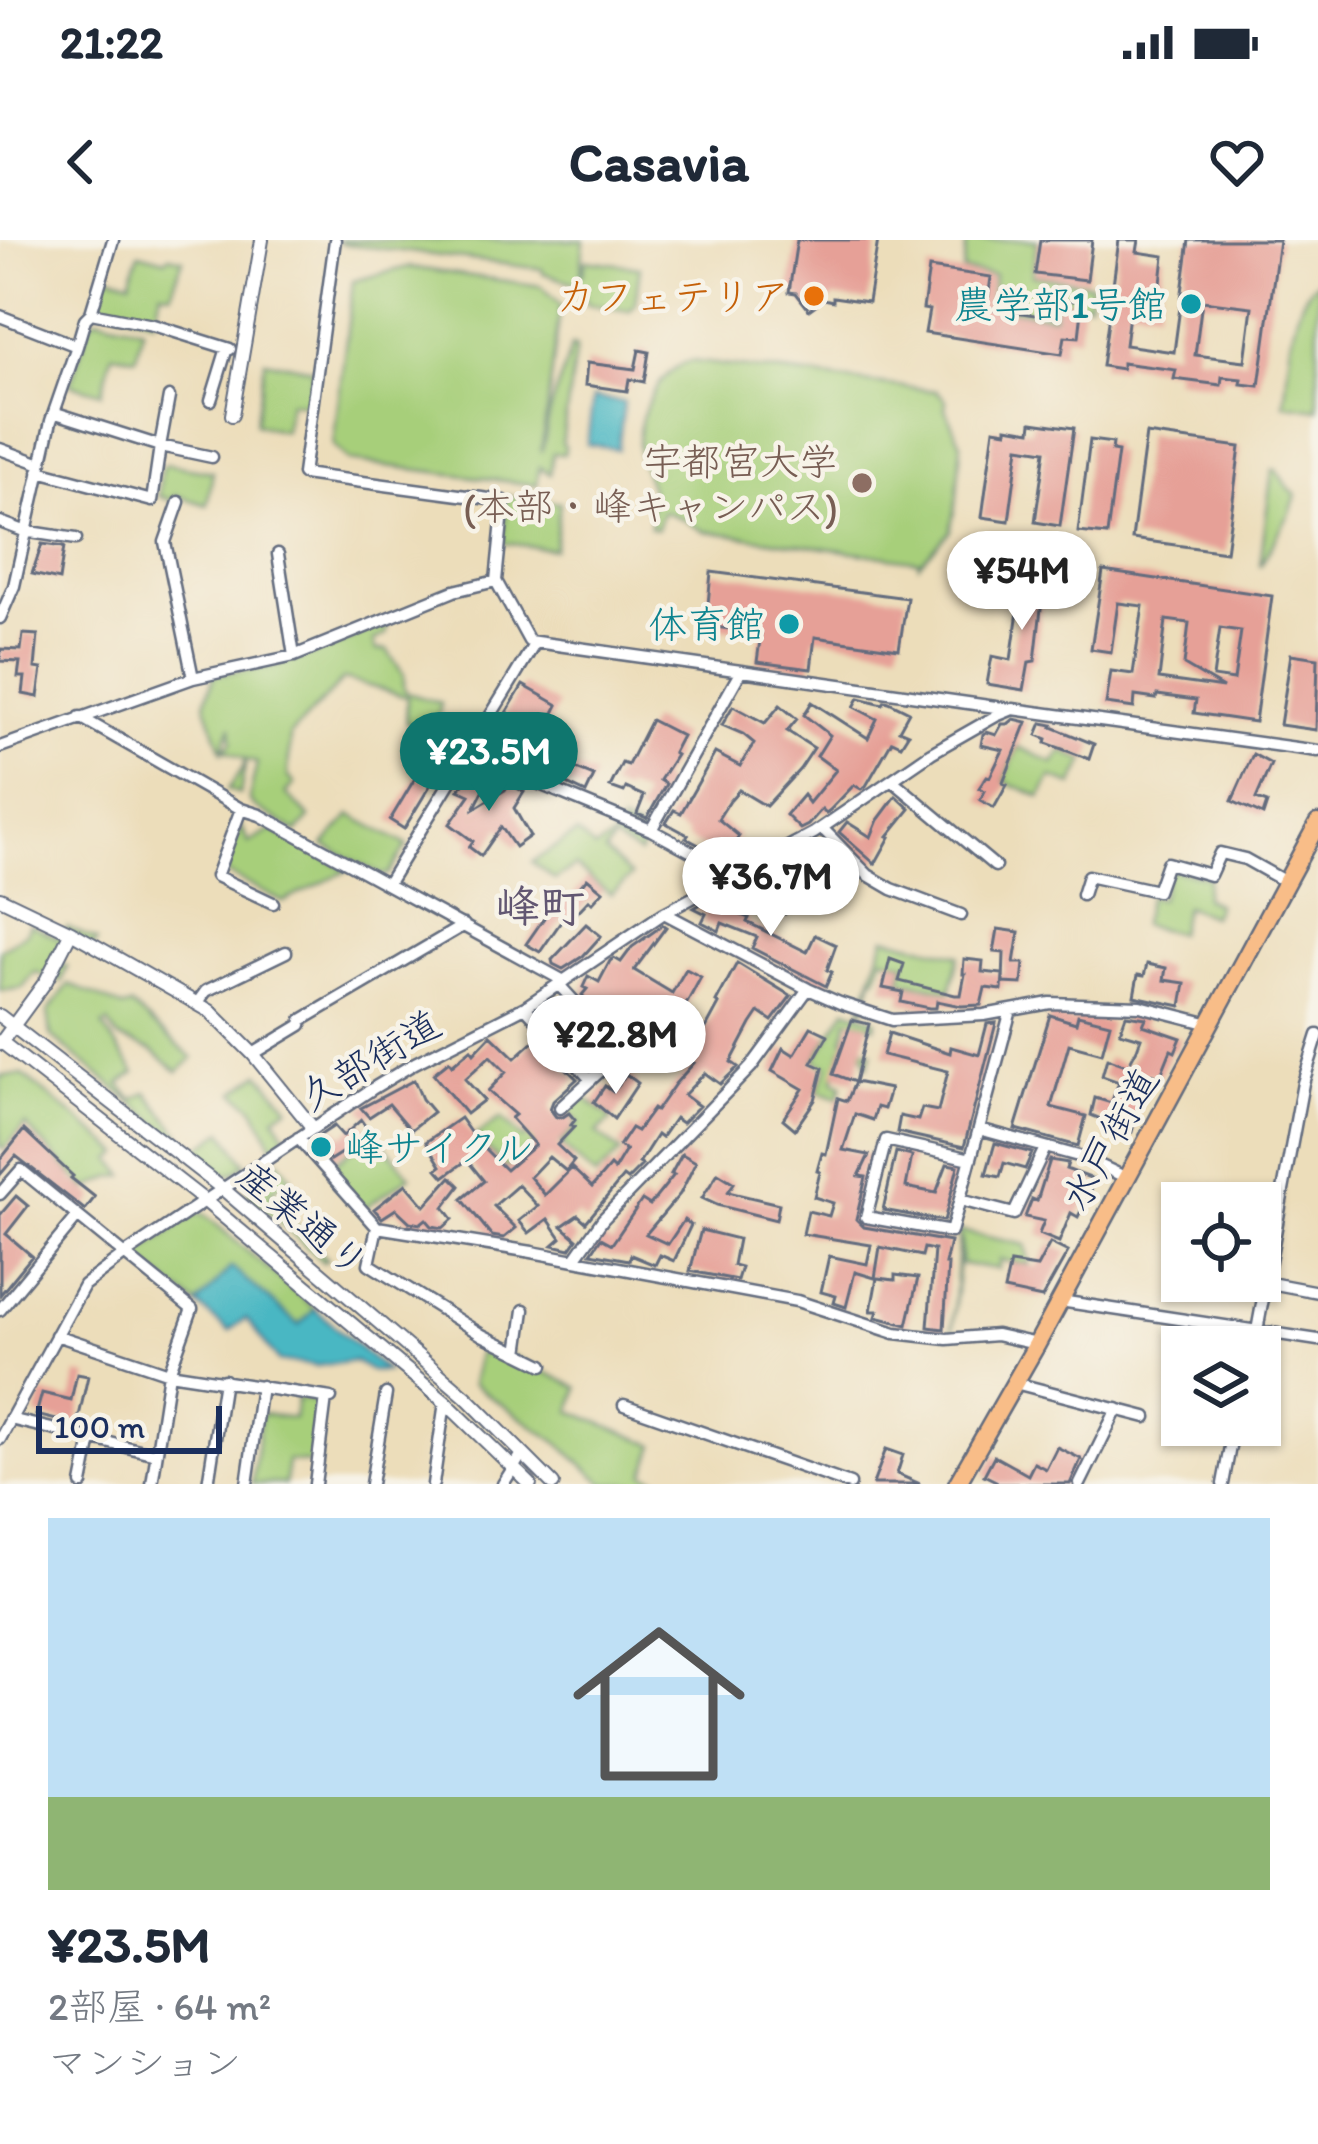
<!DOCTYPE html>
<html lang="ja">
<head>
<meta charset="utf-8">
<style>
	:root { --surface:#fff; --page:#f2f2f3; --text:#1f2937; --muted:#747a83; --line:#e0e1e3; --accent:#0f766e }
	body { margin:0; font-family:Itim,"Klee One",sans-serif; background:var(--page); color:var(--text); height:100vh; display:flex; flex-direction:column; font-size:45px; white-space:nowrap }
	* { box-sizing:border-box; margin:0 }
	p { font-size:39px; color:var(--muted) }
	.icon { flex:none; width:66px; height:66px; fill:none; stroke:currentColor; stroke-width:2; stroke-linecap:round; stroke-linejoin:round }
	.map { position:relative; height:1244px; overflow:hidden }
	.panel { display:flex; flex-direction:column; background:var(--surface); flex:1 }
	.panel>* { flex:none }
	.tools { position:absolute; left:1161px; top:942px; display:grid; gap:24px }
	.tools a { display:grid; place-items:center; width:120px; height:120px; border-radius:0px; background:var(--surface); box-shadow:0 3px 9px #0004; font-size:60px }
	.scale { position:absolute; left:36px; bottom:30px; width:186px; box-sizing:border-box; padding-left:12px; border:6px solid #1b2f5e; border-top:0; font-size:33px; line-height:42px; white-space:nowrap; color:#1b2f5e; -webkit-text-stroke:9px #f7f3e8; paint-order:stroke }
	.price { position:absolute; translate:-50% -102px; padding:0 27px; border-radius:42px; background:#fff; color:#222; font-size:39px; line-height:78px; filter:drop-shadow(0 3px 6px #0008) }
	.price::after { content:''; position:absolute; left:50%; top:72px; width:36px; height:27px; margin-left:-18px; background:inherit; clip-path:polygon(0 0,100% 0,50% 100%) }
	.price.current { background:var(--accent); color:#fff }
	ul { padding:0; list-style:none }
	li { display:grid; align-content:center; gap:24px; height:636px; padding:0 48px }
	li+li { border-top:3px solid var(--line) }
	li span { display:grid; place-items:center; height:372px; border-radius:0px; color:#555 }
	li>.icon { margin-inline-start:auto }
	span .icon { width:216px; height:216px; fill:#fffc; stroke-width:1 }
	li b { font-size:51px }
	.status { display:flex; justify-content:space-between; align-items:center; height:84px; padding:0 60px; background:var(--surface); direction:ltr }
	.status svg { height:33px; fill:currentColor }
	header { display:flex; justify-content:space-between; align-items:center; height:156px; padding:0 48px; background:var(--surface); font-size:54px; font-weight:800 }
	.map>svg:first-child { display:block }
	.green { fill:#a7cf7a; stroke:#617f6c; stroke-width:3 }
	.water { fill:#49b7c3; stroke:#327390; stroke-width:3 }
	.building { fill:#e6a097; fill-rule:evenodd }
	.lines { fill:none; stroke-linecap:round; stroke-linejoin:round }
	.minor-casing { stroke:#646c7e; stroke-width:15 }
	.tertiary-casing { stroke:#646c7e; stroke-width:16 }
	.trunk-casing { stroke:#646c7e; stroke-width:21 }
	.minor { stroke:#fff; stroke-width:10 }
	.tertiary { stroke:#fff; stroke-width:12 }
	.trunk { stroke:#f8bd88; stroke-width:16 }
	.food-dot { fill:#e8710a; stroke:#f7f3e8; stroke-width:4.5 }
	.culture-dot { fill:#0f9aa8; stroke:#f7f3e8; stroke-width:4.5 }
	.education-dot { fill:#8d6e63; stroke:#f7f3e8; stroke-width:4.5 }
	.labels { text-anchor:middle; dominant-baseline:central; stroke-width:9; stroke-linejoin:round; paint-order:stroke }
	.food-label { font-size:39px; fill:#c56008; stroke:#f7f3e8; text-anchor:end }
	.culture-label { font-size:39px; fill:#0d838f; stroke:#f7f3e8; text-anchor:end }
	.education-label { font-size:39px; fill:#785e54; stroke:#f7f3e8; text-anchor:end }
	.street-label { font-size:39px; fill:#1b2f5e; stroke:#f7f3e8 }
	.quarter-label { font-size:45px; font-weight:bold; fill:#625772; stroke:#f7f3e8 }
</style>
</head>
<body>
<div class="status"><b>21:22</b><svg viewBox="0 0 49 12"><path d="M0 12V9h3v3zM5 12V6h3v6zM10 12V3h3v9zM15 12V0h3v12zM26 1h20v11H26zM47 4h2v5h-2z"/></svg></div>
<header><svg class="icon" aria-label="back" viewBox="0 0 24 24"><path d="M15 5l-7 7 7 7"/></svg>Casavia<svg class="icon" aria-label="heart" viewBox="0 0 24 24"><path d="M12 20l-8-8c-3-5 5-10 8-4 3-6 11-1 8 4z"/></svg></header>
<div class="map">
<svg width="1318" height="1244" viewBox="0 0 1318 1244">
	<rect width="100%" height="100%" fill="#f7f3e8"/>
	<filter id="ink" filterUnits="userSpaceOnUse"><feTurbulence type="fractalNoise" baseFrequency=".00833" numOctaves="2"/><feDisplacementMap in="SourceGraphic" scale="24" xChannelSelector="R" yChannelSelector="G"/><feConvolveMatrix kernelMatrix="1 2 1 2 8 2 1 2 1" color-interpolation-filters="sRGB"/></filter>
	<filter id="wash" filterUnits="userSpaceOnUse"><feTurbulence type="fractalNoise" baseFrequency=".004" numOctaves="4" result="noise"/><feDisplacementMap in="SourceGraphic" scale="48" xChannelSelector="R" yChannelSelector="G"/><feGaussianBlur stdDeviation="2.7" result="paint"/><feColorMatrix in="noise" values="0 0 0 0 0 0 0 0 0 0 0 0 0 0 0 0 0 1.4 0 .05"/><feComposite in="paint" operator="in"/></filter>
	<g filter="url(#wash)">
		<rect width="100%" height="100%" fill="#ecddba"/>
		<path class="green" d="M340,0H584L581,34H583L586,20L640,27L635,65L629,71L587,64L581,45L543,33L542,29L339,3Z
			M967,0H1037L1032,35L1091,44L1089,63L1056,58L1053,76L990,67L994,35L963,31Z
			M139,13L166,20L169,16L183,19L171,53L161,51L154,80L97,65L107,34L130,41Z
			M408,27L541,46L561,64L541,212C545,202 547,186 549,173C555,150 566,129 571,106L576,107L562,203L565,207L564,214L553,213L550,234L539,227L537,245L349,221L333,205L353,41Z
			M1318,40V169L1284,164C1289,129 1288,63 1318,40Z
			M99,78L143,88L136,117L112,114L102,153L70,144L91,81Z
			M265,120L313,129L308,164L290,162L284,191L255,184Z
			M691,121L937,151L946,160L945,169L961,203L957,256L950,291L919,324V321L705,291C691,286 677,273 662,272L657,289L650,287C650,275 653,260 651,249C646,233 638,221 638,203C639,170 659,131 691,121Z
			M166,224L213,232L207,265L175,255L173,261L159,256L161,229Z
			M1272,230H1276L1290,250L1296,255L1290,273L1260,326Z
			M507,256L560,263L554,309L503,303Z
			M388,381L386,394L374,401L376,410H387L404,435V448L407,453L441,463L435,493L406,483L407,457L344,439L290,495L288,536L295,544L286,553L310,578L297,592L253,566L249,559L257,523L246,520L240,554L228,550L243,528L245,519L225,510L232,502L231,486L222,511L205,463L214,435L275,426L331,408Z
			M1018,507L1054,523L1062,511L1085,521L1073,545L1051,537L1041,557L1004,541Z
			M351,575L407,605L389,634L382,635L324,605Z
			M621,583L651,596L639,614L614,600L605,612L631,636L611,655L575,626L555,640L532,622L577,593L595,609L612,599Z
			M241,586L249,603L272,590L348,630L283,662L228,634L225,629Z
			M1169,629L1208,637L1204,658L1217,665L1212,676L1185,666L1178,693L1141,685L1149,656L1160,659Z
			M30,684L58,698L67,687L97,701L90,713L68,702L54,721L67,726L61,742L35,732L22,748L0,751V710L26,693Z
			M885,697L959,715L950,751L901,740L905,723L883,717L876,738H873L864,770H861Z
			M69,744L124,768L131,766L193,818L178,832L151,810L118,798L108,783L103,786L135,833L120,844L133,860L147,852L194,912L223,891L246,924L232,934L219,933L51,796L48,772Z
			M846,769L876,780L875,786L848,779L843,800L872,812L868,825L866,824V816L842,808L834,841L842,845L838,858L818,851L828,826L815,820Z
			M260,833L289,867L275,877L287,897L273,906L254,868L235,852Z
			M23,835L121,914L113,920L125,936L113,937L87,949L25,885L4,909L0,906V836Z
			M578,852L612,879L597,893L621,912L595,937L561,904L579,883L562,866Z
			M501,878L523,899L541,886L548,893L507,929L475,896Z
			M374,892L410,936L363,969L328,928Z
			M278,920L291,936L269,954L327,1019L323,1022L248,953V941Z
			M195,974H204L315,1069L299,1085L231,1028L197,1065L140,1020L141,1013Z
			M959,991L1026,1005L1029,1025L1000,1020L998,1029L961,1024V997L952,1096Z
			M502,1111L578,1148L571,1171L655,1205L645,1234L669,1244H605L558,1203L472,1144L478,1114Z
			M297,1158L315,1161L320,1167L314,1224L288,1221L285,1244H252L261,1174L294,1178Z"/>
		<path class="water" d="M593,158L624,162L618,209L587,204Z
			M231,1027L299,1085L315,1069L386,1131H371L354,1121L317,1126L278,1121L246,1078L229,1091L197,1065Z"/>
		<g id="blocks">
			<path class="building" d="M797,0H878L868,62L833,57V61L824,59L809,70L796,53L789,52Z
				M1040,0H1092L1087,40L1035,34Z
				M1119,0H1139L1137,12L1164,16L1158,70L1130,67L1125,105L1174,112L1189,0H1279L1259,146L1241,144L1242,139L1222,137L1221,145L1174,139L1176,130L1122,123V129L1102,126ZM1202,61L1252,67L1245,121L1195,115Z
				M929,28L991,37L987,68L1055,78L1057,59L1083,62L1079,97L1065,96L1062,114L925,93L929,70L923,69Z
				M639,110L649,112L644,142L629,139L627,151L585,145L587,123L635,129Z
				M1032,182L1074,188L1060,286L1035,282L1045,211L1019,207L1009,281L982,277L994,189L1007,191V187L1031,191Z
				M1146,194L1240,207L1226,312L1132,299Z
				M1090,200L1113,203L1112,211L1118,212L1107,295L1078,292Z
				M42,304L64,307L59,340L32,334Z
				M1025,323L1046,325L1035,421L1029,422L1024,450L987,444L992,416L1011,420Z
				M1103,331L1272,356L1255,482L1194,473L1196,460L1157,455L1156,459L1135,456L1134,468L1106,464L1111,431L1133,434L1143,366L1118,363L1111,412L1091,409ZM1166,380L1189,383L1184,425L1223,448L1159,439ZM1220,388L1241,391L1234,440L1213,437Z
				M711,332L907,358L899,409L815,397L811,429L757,422L761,393L706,386Z
				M23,394L38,395L35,428L42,429L38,457L23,454L25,437H18L20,422L0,421L1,409L21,410Z
				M1291,414L1318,418L1316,490L1280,485Z
				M523,445L558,465L532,516L511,504L509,507L491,498Z
				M859,458L883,464L885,461L889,462L909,472L899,490L908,494L901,505L892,501L866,546L861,549L854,545L830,570L826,573L822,569L808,585L800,589L786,575L803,555L809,563L836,530L817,516L830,495L804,475L812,462L868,498L877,479L854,467Z
				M780,465L797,479L787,491L814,508L800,529L766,566L739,550L730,560L718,579L739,596L729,611L738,618L734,624L686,598L688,595L666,583L674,570L681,573L715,513L740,526L754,503L743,494L722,485L733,466L765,483Z
				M1014,479L1027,482L1003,543L1007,545L994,568L980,560L985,551L979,548L987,536L990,537L1003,510L981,505L983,494L987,492L996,495L1002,484H1008Z
				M651,480L682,496L673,513L676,515L660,540L666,544L647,578L637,574L644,556L626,548L624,552L610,547L622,523L628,525Z
				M1042,483L1053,485L1052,487L1094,504L1089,519L1046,503L1047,499L1037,495Z
				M563,504L577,511L569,526L594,536L586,553L548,535Z
				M1253,514L1271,524L1256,559L1267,563L1263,575L1232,561Z
				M474,527L491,535L474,569L505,550L509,544L524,552L514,568L530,596L515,607L501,587L481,616L469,607L473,601L450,584L470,555L459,550Z
				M417,535L431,544L404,589L390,580Z
				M896,556L910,569L888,596L890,597L875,624L839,592L847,582L871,597L878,580Z
				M792,619L808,636L794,649L785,674L767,669L777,634Z
				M587,638L603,651L592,663L589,660L570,680L565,676L540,712L526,704L553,665L547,660L560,650L570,659Z
				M737,646L752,652L741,675L749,678L747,682L807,712L815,695L836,705L827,730L832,732L826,746L752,708L757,697L722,683L719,691L702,682L706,674L694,668L710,659L727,667Z
				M586,684L601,696L583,716L563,729L553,724L552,720Z
				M663,685L666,687L634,730L672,753L686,729L701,737L675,785L654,774L643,793L639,791L626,803L595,765L593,767L582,755L587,749L583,747L588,736L599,742L610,721L614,718L621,722L632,707Z
				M998,689L1019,692L1014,723H1024L1022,744L1003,743L1004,713L994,712Z
				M890,719L904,724L899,741L955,755H961L965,734H963L964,719L983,721L982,732L1003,734L1002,750L985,748L981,765L961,766L937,761L936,768H929L901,762L903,752L883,748Z
				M737,723L791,756L772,781L759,772L751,784L731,822L738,827L720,844L705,833L684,855L699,866L682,883L675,878L661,898L657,895L639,923L642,925L627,940L623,937L586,982L578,975L562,986L577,999L570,1009L553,1005L561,998L548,979L529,993L519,981L538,966L518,945L494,966L516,988L504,998L492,996L462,959L484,941L467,920L444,937L437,929L441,926L426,902L460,878L475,899L506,930L535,905L511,878L515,875L488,851L506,832L490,816L465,839L484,860L466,874L433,834L449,821L452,825L471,809L474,813L491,795L515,818L536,799L577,839L553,861L550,869L556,877H563L569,873L575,880L571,885L575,886L557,905L574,921L566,931L549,917L530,937L545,955L572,928L592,947L610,926L614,930L626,910L619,906L631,888L637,891L653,869L656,871L675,844L694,823L662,805L672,787L699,801L719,764L716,762Z
				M1147,724L1166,728L1164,740L1185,743L1181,766L1134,756L1138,735L1144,736Z
				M1050,775L1076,783L1078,775L1110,783L1102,813L1069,804L1051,867L1086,876L1078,906L1015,889Z
				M1126,775L1146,778L1143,785L1181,798L1175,812L1171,810L1160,837L1148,833L1132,892L1091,875L1095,858L1111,863L1119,842L1102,836L1107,818L1128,826L1137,809L1141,798L1120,792Z
				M852,780L869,784L855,842L890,849L884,869L877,867L873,880L855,874L843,910L869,915L859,936L866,937L856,979L864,987L950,1002L945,1024H948L944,1089L928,1087L934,1010L924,1008L922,1016L880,1007L875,1038L855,1032L846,1067L834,1063L836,1056L821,1052L829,1016L867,1024L871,1005L803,994L808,971L829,976L833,963L814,957L820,932L817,931L822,913L826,914L838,858L847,861L855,842L833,834Z
				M996,783L964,907L897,892L900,876L918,880L922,868L938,871L948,831L883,815L889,793L950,813L951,807L979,815L987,784Z
				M811,787L828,795L812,823L823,828L815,860L795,889L783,879L803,849L772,831L783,808L794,815Z
				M626,834L638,843L614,879L594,862L605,846L613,852Z
				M414,840L422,859L433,872L411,890L389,864L369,877L361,868Z
				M361,880L371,894L330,920L313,900L334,886L343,896Z
				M24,890L73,936L71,938L95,957L85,970L16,916L0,935V920Z
				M995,903L1032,913L1025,929L1004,923L1000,937L986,934Z
				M896,912L912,916L906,947L936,953L947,924L958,926L944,981L883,970Z
				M682,914L696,922L680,954L646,994L668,1004L684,980L691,985L674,1021L660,1015L655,1025L631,1015L629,1020L591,1013L601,998L612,1004L642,960L650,965L674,935L671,934Z
				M1050,920L1068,923L1066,929L1096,940L1078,977L1071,973L1059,1002L1039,994L1044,981L1025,977L1032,959L1037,961Z
				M718,933L734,943L728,952L779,964L776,980L717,965L702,958Z
				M451,937L460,946L444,967L453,979L443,988L432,986L426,979L420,984L410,982L396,969L382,978L374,969L406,944L425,966Z
				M16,956L28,966L6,994L32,1016L0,1055V975Z
				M701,990L738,999L733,1025L741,1027L737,1040L690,1031Z
				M1050,1003L1068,1012L1042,1058L1004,1050L1010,1023L1037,1027Z
				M895,1035L918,1038L907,1085L876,1077L878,1071H871L877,1038L895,1040Z
				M77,1134L88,1136L77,1185L36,1175L42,1153L71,1160Z
				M1057,1207L1081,1219L1070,1244H994L996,1241L984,1235L994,1216L1028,1235L1034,1223L1046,1229Z
				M886,1209L903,1215L897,1234L920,1244H873Z"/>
		</g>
	</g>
	<g filter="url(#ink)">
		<use href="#blocks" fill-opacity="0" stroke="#646c7e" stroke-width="3"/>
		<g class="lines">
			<g class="minor-casing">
				<path id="minor" d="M335,0L303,234L504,261L496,341L529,401L1010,469
					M91,73L113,0
					M0,76L77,106L85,79L91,73L153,85L230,109
					M211,160L227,108
					M56,173L160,206L169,157
					M0,209L41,224
					M39,231L152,261L160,206L212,217
					M179,262L165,302L193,438
					M0,282L24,291L76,299
					M278,314L294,416
					M0,378L14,346L51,181L77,106
					M80,477L241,569L260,575L564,741
					M0,507L193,438L294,416L454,351L496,341
					M469,515L651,590L733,634
					M892,540L995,626
					M241,569L216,636L273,663
					M822,588L868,635L892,649L961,675
					M651,590L741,431
					M388,643L535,403
					M1082,655L1088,636L1157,651L1167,623L1210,635L1220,613L1245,619L1286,642
					M664,673L808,749L840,763L892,780L984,775L1050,763L1140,766L1210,784
					M559,745L621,812L560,868
					M198,762L206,751L286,712
					M525,767L591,840
					M253,814L301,785L302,780L464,685
					M979,889L1082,917L1127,938
					M298,898L377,987L532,1012L797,1061L895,1093L947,1099L996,1095L1037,1104
					M971,919L886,900L866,977L951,992L1011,770
					M0,954L21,930L192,1069L169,1133L152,1244
					M960,960L1014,974L1045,908
					M377,987L369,1024L482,1095L543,1125
					M574,1020L603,979L751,827L808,749
					M1265,1042L1318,1052
					M1060,1061L1318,1100
					M0,1070L77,977
					M56,1095L169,1133L331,1158
					M1254,1107L1303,843L1318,795
					M518,1113L524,1070
					M1015,1143L1146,1177
					M624,1165L850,1244
					M10,1179L156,1214
					M0,1199L84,1045L124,1015L372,849L415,823L525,767L664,673L814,593L931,513L996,476L1013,469L1318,511
					M82,1244L91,1199
					M208,1244L224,1140
					M247,1244L261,1146
					M315,1244L326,1158
					M371,1244L386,1154
					M433,1244L445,1162
					M503,1244L522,1214
					M1080,1244L1117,1169
					M1223,1244L1234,1185"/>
			</g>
			<g class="tertiary-casing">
				<path id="tertiary" d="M232,175L262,0
					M0,658L71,692L210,771L253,814L312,887
					M0,776L223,949L466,1157L553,1244
					M0,801L205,961L445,1162L530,1244
					M0,804L46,741L71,692"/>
			</g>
			<g class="trunk-casing">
				<path id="trunk" d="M957,1244L1037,1104L1318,583"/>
			</g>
			<use href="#minor" class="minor"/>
			<use href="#tertiary" class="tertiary"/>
			<use href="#trunk" class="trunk"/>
		</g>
	</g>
	<circle class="food-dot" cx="814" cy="56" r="12"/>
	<g class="culture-dot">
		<circle cx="1191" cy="64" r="12"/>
		<circle cx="789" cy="384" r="12"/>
		<circle cx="321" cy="907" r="12"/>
	</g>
	<circle class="education-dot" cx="862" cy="243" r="12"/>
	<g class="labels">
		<g class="food-label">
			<text x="790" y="56">カフェテリア</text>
		</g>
		<g class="culture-label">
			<text x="1167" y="64">農学部1号館</text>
			<text x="765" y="384">体育館</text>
			<text x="345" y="907" text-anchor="start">峰サイクル</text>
		</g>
		<g class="education-label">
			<text x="838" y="221">宇都宮大学<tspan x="838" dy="45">(本部・峰キャンパス)</tspan></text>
		</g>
		<g class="street-label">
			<text transform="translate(370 820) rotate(-31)">久部街道</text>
			<text transform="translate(1110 899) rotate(-61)">水戸街道</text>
			<text transform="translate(303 979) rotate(40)">産業通り</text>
		</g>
		<g class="quarter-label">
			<text x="540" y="666">峰町</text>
		</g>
	</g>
</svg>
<div class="tools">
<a><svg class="icon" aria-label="locate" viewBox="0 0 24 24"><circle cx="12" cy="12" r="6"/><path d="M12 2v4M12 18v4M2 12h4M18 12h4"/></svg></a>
<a><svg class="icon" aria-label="layers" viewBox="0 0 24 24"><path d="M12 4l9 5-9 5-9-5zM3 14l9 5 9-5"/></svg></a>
</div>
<div class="scale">100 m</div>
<b class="price" style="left:1022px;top:393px">¥54M</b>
<b class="price current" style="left:489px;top:574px">¥23.5M</b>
<b class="price" style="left:771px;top:699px">¥36.7M</b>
<b class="price" style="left:616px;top:857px">¥22.8M</b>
</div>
<section class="panel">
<ul>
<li><span style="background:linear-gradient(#bfe0f5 75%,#8fb573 0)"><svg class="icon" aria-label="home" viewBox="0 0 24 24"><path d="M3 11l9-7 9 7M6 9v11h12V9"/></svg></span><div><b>¥23.5M</b><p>2部屋 · 64 m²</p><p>マンション</p></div></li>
</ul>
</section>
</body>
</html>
